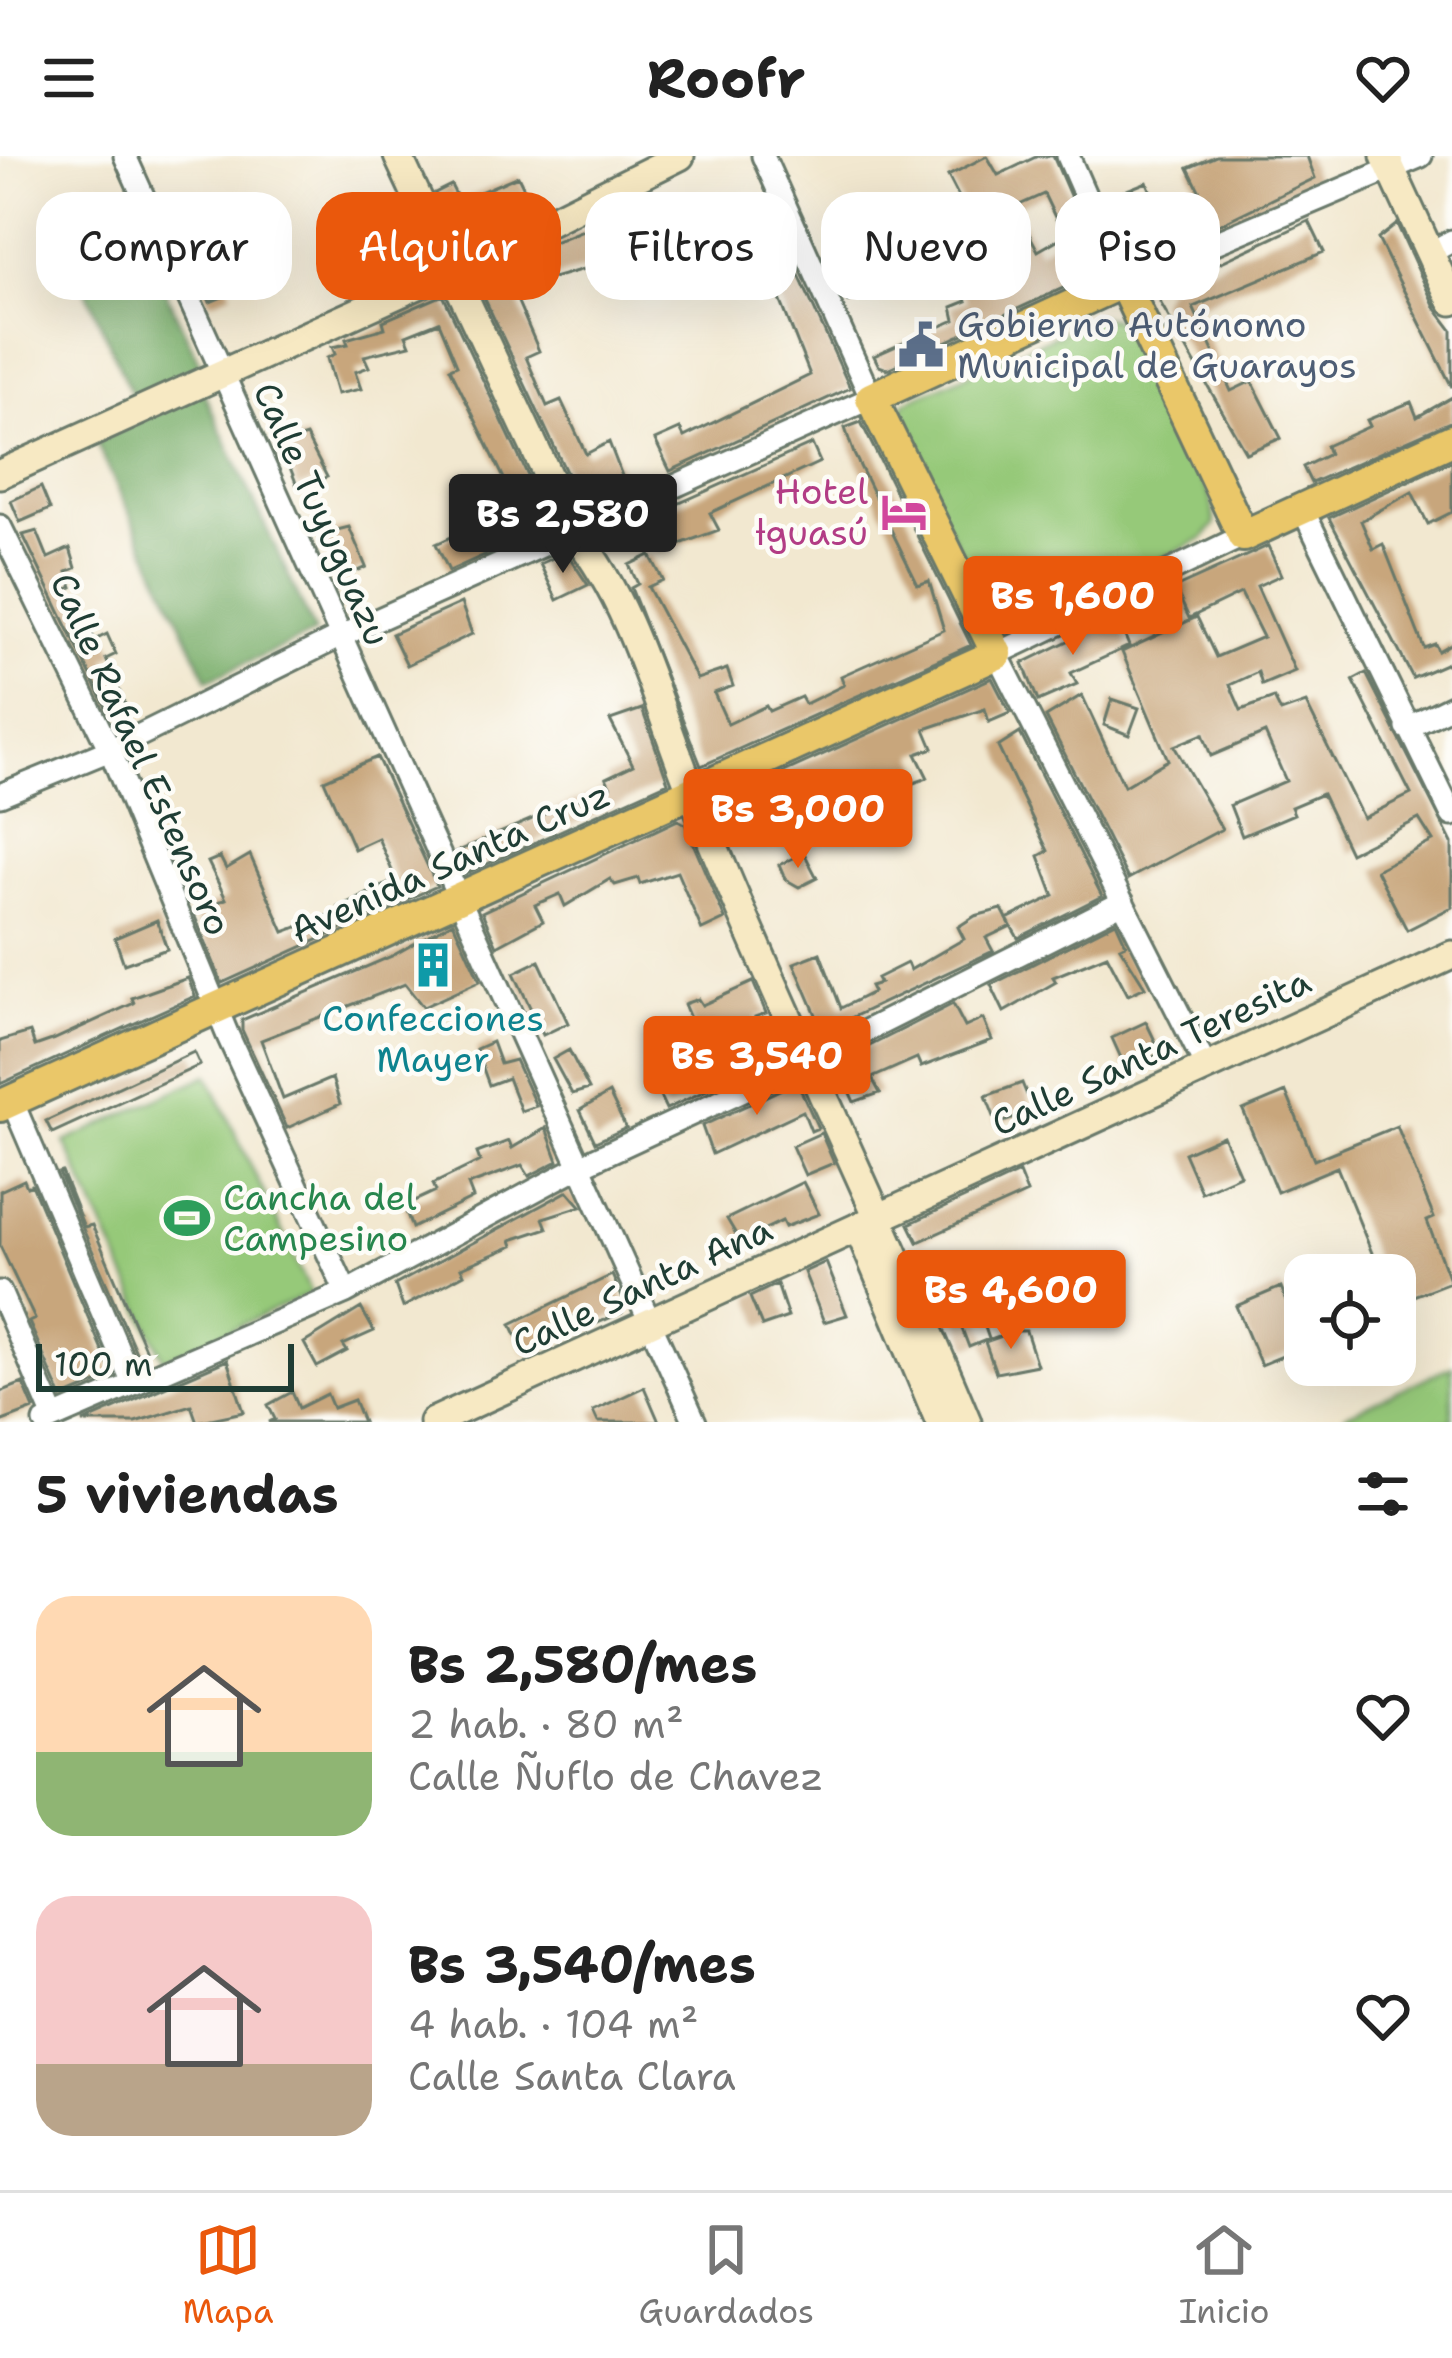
<!DOCTYPE html>
<html lang="es">
<head>
<meta charset="utf-8">
<style>
	:root { --surface:#fff; --page:#f6f6f6; --text:#222; --muted:#767676; --line:#e0e0e0; --accent:#ea580c }
	body { margin:0; font-family:"Shantell Sans",sans-serif; background:var(--page); color:var(--text); height:100vh; display:flex; flex-direction:column; font-size:45px; white-space:nowrap }
	* { box-sizing:border-box; margin:0 }
	p { font-size:39px; color:var(--muted) }
	.icon { flex:none; width:66px; height:66px; fill:none; stroke:currentColor; stroke-width:2; stroke-linecap:round; stroke-linejoin:round }
	.map { position:relative; height:1266px; overflow:hidden }
	.drawer { display:flex; flex-direction:column; background:var(--surface); flex:1 }
	.drawer>* { flex:none }
	.guide { position:absolute; left:36px; top:36px; width:1380px; height:108px; display:flex; gap:24px }
	.buttons { position:absolute; left:1284px; top:1098px; display:grid; gap:24px }
	.buttons a { display:grid; place-items:center; width:132px; height:132px; border-radius:24px; background:var(--surface); box-shadow:0 12px 48px #0002; font-size:60px }
	.scale { position:absolute; left:36px; bottom:30px; width:258px; box-sizing:border-box; padding-left:12px; border:6px solid #1f3d34; border-top:0; font-size:33px; line-height:42px; white-space:nowrap; color:#1f3d34; -webkit-text-stroke:9px #fdfcf7; paint-order:stroke }
	.price { position:absolute; translate:-50% -102px; padding:0 27px; border-radius:12px; background:var(--accent); color:#fff; font-size:39px; line-height:78px; filter:drop-shadow(0 3px 6px #0008) }
	.price::after { content:''; position:absolute; left:50%; top:72px; width:36px; height:27px; margin-left:-18px; background:inherit; clip-path:polygon(0 0,100% 0,50% 100%) }
	.price.on { background:#222; color:#fff }
	ul { padding:0; list-style:none }
	li { display:flex; align-items:center; gap:36px; height:300px; padding:0 36px }
	li span { display:grid; place-items:center; flex:none; width:336px; height:240px; border-radius:36px; color:#555 }
	li>.icon { margin-inline-start:auto }
	span .icon { width:144px; height:144px; fill:#fffc; stroke-width:1 }
	li b { font-size:51px }
	h2 { display:flex; justify-content:space-between; align-items:center; height:144px; padding:0 36px; font-size:51px }
	.tag { padding:0 42px; border-radius:36px; background:var(--surface); box-shadow:0 12px 48px #0002; font-size:42px; line-height:108px }
	.tag.on { background:var(--accent); color:#fff }
	header { display:flex; justify-content:space-between; align-items:center; height:156px; padding:0 36px; background:var(--surface); font-size:54px; font-weight:700 }
	.menu { display:flex; justify-content:space-around; align-items:center; height:168px; border-top:3px solid var(--line); background:var(--surface); font-size:33px; color:var(--muted) }
	.menu a { display:grid; justify-items:center; gap:6px }
	.menu .on { color:var(--accent) }
	.map>svg:first-child { display:block }
	.green { fill:#96c979; stroke:#5a8356; stroke-width:3 }
	.forest { fill:#78ad69; stroke:#4c754e; stroke-width:3 }
	.building { fill:#c8a67c; fill-rule:evenodd }
	.lines { fill:none; stroke-linecap:round; stroke-linejoin:round }
	.street-casing { stroke:#69796b; stroke-width:27 }
	.secondary-casing { stroke:#69796b; stroke-width:33 }
	.primary-casing { stroke:#69796b; stroke-width:36 }
	.street { stroke:#fff; stroke-width:21 }
	.secondary { stroke:#f7e9c3; stroke-width:27 }
	.primary { stroke:#eac769; stroke-width:30 }
	.labels { text-anchor:middle; dominant-baseline:central; stroke-width:9; stroke-linejoin:round; paint-order:stroke }
	.service-label { font-size:36px; fill:#4e5e75; stroke:#fdfcf7; text-anchor:start }
	.hotel-label { font-size:36px; fill:#b23c85; stroke:#fdfcf7; text-anchor:end }
	.street-label { font-size:36px; fill:#1f3d34; stroke:#fdfcf7 }
	.culture-label { font-size:36px; fill:#0d838f; stroke:#fdfcf7 }
	.leisure-label { font-size:36px; fill:#27864d; stroke:#fdfcf7; text-anchor:start }
</style>
</head>
<body>
<header><svg class="icon" aria-label="menu" viewBox="0 0 24 24"><path d="M4 6h16M4 12h16M4 18h16"/></svg>Roofr<svg class="icon" aria-label="heart" viewBox="0 0 24 24"><path d="M12 20l-8-8c-3-5 5-10 8-4 3-6 11-1 8 4z"/></svg></header>
<div class="map">
<svg width="1452" height="1266" viewBox="0 0 1452 1266">
	<rect width="100%" height="100%" fill="#fdfcf7"/>
	<filter id="ink" filterUnits="userSpaceOnUse"><feTurbulence type="fractalNoise" baseFrequency=".00833" numOctaves="2"/><feDisplacementMap in="SourceGraphic" scale="24" xChannelSelector="R" yChannelSelector="G"/><feConvolveMatrix kernelMatrix="1 2 1 2 8 2 1 2 1" color-interpolation-filters="sRGB"/></filter>
	<filter id="wash" filterUnits="userSpaceOnUse"><feTurbulence type="fractalNoise" baseFrequency=".004" numOctaves="4" result="noise"/><feDisplacementMap in="SourceGraphic" scale="48" xChannelSelector="R" yChannelSelector="G"/><feGaussianBlur stdDeviation="2.7" result="paint"/><feColorMatrix in="noise" values="0 0 0 0 0 0 0 0 0 0 0 0 0 0 0 0 0 1.4 0 .05"/><feComposite in="paint" operator="in"/></filter>
	<g filter="url(#wash)">
		<rect width="100%" height="100%" fill="#f2e8d0"/>
		<path class="green" d="M1097,161L1111,162L1130,174L1211,342L1215,368L1204,382L1012,474H1001L897,273L905,246Z
			M208,919L311,1137L164,1204L65,986Z
			M1452,1210V1266H1348L1345,1259Z"/>
		<path class="forest" d="M135,72L203,214L133,242L73,104Z
			M202,233L315,477L208,524L96,286Z"/>
		<g id="blocks">
			<path class="building" d="M987,0L998,19L1038,0H1053L1102,114L887,213L879,210L874,200L955,164L952,151L967,145L958,127L972,114L994,109L948,20ZM1044,38L1064,80L1038,95L1015,51Z
				M1216,0H1307L1315,22L1206,75L1143,101L1137,98L1109,41L1147,26L1157,51L1177,45L1199,34L1188,12Z
				M518,20L530,45L454,76L435,37L451,29L459,45Z
				M767,47L777,71L742,86L732,62Z
				M623,50L627,61L647,53L656,74L638,82L636,75L592,94L598,109L553,122L539,92L605,65L603,59Z
				M1309,65L1324,96L1193,151L1231,235L1252,225L1281,282L1246,297L1160,146L1166,132Z
				M1397,68L1436,153L1452,174V231L1378,83Z
				M411,70L423,100L380,117L367,81Z
				M752,87L788,95L850,232L670,315L655,284L680,273L684,281L810,219L772,123L767,125Z
				M861,88L881,131L848,146L829,103Z
				M213,101L232,137L210,146L194,109Z
				M508,123L539,195L526,201L547,250L561,244L586,298L609,286L627,333L583,352L481,135Z
				M443,139L551,369L449,415L436,388L518,351L450,212L457,209L439,166L406,179L410,189L364,200L369,211L355,216L361,233L337,238L327,202L335,198L332,191L348,188L346,183L385,172L383,165Z
				M1452,241V265L1311,327L1303,311L1329,298L1326,290L1370,270L1367,264L1411,246L1417,261Z
				M861,266L971,489L701,610L631,432L638,428L629,409L650,399L663,424L648,431L697,523L727,513L733,530L714,537L728,568L766,550L769,555L801,541L805,548L844,529L841,520L944,474L929,425L918,429L854,298L845,272Z
				M306,280L327,321L298,332L281,288Z
				M812,288L820,306L710,357L719,374L658,396L644,363Z
				M1452,305V356L1428,368L1412,336L1361,365L1373,393L1383,388L1424,492L1435,488L1438,495L1452,487V505L1413,522L1329,362Z
				M41,331L50,353L20,366L11,345Z
				M349,371L366,411L341,422L321,378Z
				M37,375L48,402L70,392L76,412L67,416L72,431L67,433L95,484L107,478L116,498L106,503L125,548L108,555L23,379Z
				M1268,390L1281,419L1257,430L1295,515L1262,529L1258,516L1230,529L1241,554L1274,542L1281,556L1306,547L1363,662L1411,638L1353,524L1366,517L1452,687V751L1407,774L1376,714L1433,685L1419,663L1350,697L1322,638L1291,651L1294,658L1242,680L1230,649L1286,625L1265,577L1211,600L1203,578L1174,590L1222,673L1128,723L1046,561L1082,539L1124,630L1168,604L1122,496L1197,461L1216,501L1263,481L1241,437L1189,462L1175,432Z
				M566,396L588,429L557,444L540,408Z
				M461,447L472,478L407,509L392,478Z
				M1117,461L1129,490L1071,517L1077,528L1038,545L1023,507Z
				M992,522L1010,557L989,566L985,553L925,573L933,592L916,598L928,622L905,630L910,643L871,659L855,620L807,640L809,646L803,649L812,667L801,672L807,683L790,690L771,653L726,672L720,645Z
				M1112,543L1139,552L1129,579L1104,569Z
				M642,553L668,626L465,718L455,696L610,630L606,622L633,609L610,564Z
				M1020,577L1102,740L1018,782L1007,763L1054,740L1039,700L1048,695L998,591Z
				M377,601L437,730L222,827L193,756L226,743L208,706L220,701L226,713L250,699L284,776L341,755L338,751L396,724L378,682L354,693L324,624Z
				M678,664L685,668L725,763L702,774L677,716L640,728L638,722L615,729L610,723L565,750L560,738L535,749L543,765L497,790L482,756Z
				M804,697L817,722L799,731L785,723L779,709Z
				M1002,753L1011,770L986,782L993,795L823,875L794,807L820,797L841,852L873,836L870,830L880,827L877,822L907,807L910,814L964,783L958,771L975,760Z
				M157,764L167,793L124,808L115,782Z
				M453,766L480,825L423,851L405,828L261,884L283,943L332,922L340,948L287,972L242,874V864L392,800Z
				M1116,766L1126,788L1120,791L1145,831L1128,839L1107,799L1053,821L1056,826L1004,856L991,829Z
				M539,805L568,867L543,879L514,817Z
				M188,822L195,840L0,928V885L30,876L35,890L55,883L134,847L132,842Z
				M753,826L766,857L755,861L771,904L666,953L654,928L709,907L684,848L698,843L702,849Z
				M953,848L965,871L983,863L992,884L921,911L917,902L872,922L880,937L854,946L836,907Z
				M1146,866L1161,897L1126,913L1112,882Z
				M492,886L500,908L515,904L536,950L521,955L508,922L489,929L476,893Z
				M569,894L589,933L572,938L553,903Z
				M194,896L200,909L52,977L46,965Z
				M797,926L818,972L811,975L803,955L712,998L702,970Z
				M1022,927L1034,956L997,968L986,940Z
				M1286,936L1314,1004L1397,970L1434,1062L1427,1065L1450,1126L1395,1147V1119H1347L1376,1107L1337,1011L1277,1036L1243,954Z
				M609,937L626,972L595,986L580,954Z
				M546,972L558,1005L529,1020L522,1009L468,1029L473,1042L412,1072L404,1050L436,1035L433,1028L480,1005L477,997L509,985L512,992Z
				M821,977L834,1007L805,1019L792,990Z
				M1223,980L1240,1019L1201,1036L1184,997Z
				M62,1016L84,1071L92,1069L146,1195L139,1198L141,1208L59,1017Z
				M1019,1017L1027,1037L918,1086L909,1068Z
				M24,1024L27,1031L32,1029L113,1220L62,1242L29,1166L35,1163L0,1090V1035Z
				M803,1026L819,1058L785,1071L782,1065L740,1085L727,1063Z
				M568,1035L581,1050L543,1062L547,1072L511,1084L513,1090L461,1112L464,1118L403,1151L395,1129Z
				M826,1106L847,1159L824,1166L804,1116Z
				M612,1119L625,1147L622,1157L590,1170L584,1156L555,1170L559,1182L525,1198L511,1168Z
				M777,1128L788,1161L762,1170L750,1141Z
				M1281,1131L1305,1191L1261,1209L1236,1150Z
				M978,1151L989,1183L969,1191L956,1157Z
				M361,1152L374,1175L343,1189L347,1195L317,1211L304,1187Z
				M1016,1175H1026L1037,1209L996,1217L985,1186Z
				M227,1204L244,1256L197,1266L191,1249L135,1266H83Z
				M23,1227L34,1253L0,1266V1236Z
				M644,1231L659,1266H598L593,1255Z
				M292,1236L299,1252L327,1238L333,1252L354,1244L363,1266H269L275,1263L268,1249Z"/>
		</g>
	</g>
	<g filter="url(#ink)">
		<use href="#blocks" fill-opacity="0" stroke="#69796b" stroke-width="3"/>
		<g class="lines">
			<g class="street-casing">
				<path id="street" d="M125,0L695,1266
					M1068,0L1123,126L1421,0
					M1428,98L1452,85
					M1302,352L1452,659
					M0,370L110,594L228,880L346,1136
					M1407,572L1452,550
					M0,639L110,594L341,480L871,242L763,0
					M1206,911L997,498L1243,380
					M12,945L133,1228
					M0,1136L54,1262
					M45,1266L346,1136L580,1010L810,903L1123,746"/>
			</g>
			<g class="secondary-casing">
				<path id="secondary" d="M398,0L575,378C635,452 658,555 694,642C779,852 880,1056 967,1266
					M1385,0L1452,145
					M0,318L451,114L680,0
					M858,1071L940,1266
					M433,1266L1452,799"/>
			</g>
			<g class="primary-casing">
				<path id="primary" d="M0,950L997,498L871,242L1123,126L1243,380L1452,284"/>
			</g>
			<use href="#street" class="street"/>
			<use href="#secondary" class="secondary"/>
			<use href="#primary" class="primary"/>
		</g>
	</g>
	<defs>
		<g id="civic-bare" transform="scale(3.6)"><path d="M-.6-6.5H3V-4.5H.6V-3L4-1V1h2V6H-6V1h2V-1L-.6-3ZM-1.2 2.5V6h2.4V2.5Z" fill="#5c6f8a" stroke="#fdfcf7" stroke-width="2.5" paint-order="stroke"/></g>
		<g id="hotel-bare" transform="scale(3.6)"><path d="M-6-4.5h1.5V1H6V5H4.5V3h-9V5H-6ZM-4 0a1.8 1.8 0 1 1 3.6 0ZM.5 0V-2.5h3Q6-2.5 6 0Z" fill="#d1479c" stroke="#fdfcf7" stroke-width="2.5" paint-order="stroke"/></g>
		<g id="building-bare" transform="scale(3.6)"><path d="M-4-6H4V6H1V3H-1V6H-4ZM-2.5-4.3h1.7v1.8h-1.7ZM.8-4.3h1.7v1.8H.8ZM-2.5-1h1.7V.8h-1.7ZM.8-1h1.7V.8H.8Z" fill="#0f9aa8" stroke="#fdfcf7" stroke-width="2.5" paint-order="stroke"/></g>
		<g id="stadium-bare" transform="scale(3.6)"><path d="M0-5a6.5 5 0 1 0 0 10a6.5 5 0 1 0 0-10ZM-3.5-1.8h7v3.6h-7Z" fill="#2e9e5b" stroke="#fdfcf7" stroke-width="2.5" paint-order="stroke"/></g>
	</defs>
	<g fill-rule="evenodd">
		<use href="#civic-bare" x="921" y="189"/>
		<use href="#hotel-bare" x="904" y="356"/>
		<use href="#building-bare" x="433" y="809"/>
		<use href="#stadium-bare" x="187" y="1062"/>
	</g>
	<g class="labels">
		<g class="service-label">
			<text x="957" y="168">Gobierno Autónomo<tspan x="957" dy="41">Municipal de Guarayos</tspan></text>
		</g>
		<g class="hotel-label">
			<text x="868" y="335">Hotel<tspan x="868" dy="41">Ɨguasú</tspan></text>
		</g>
		<g class="street-label">
			<text transform="translate(322 358) rotate(66)">Calle Tuyuguazu</text>
			<text transform="translate(141 598) rotate(66)">Calle Rafael Estensoro</text>
			<text transform="translate(450 706) rotate(-24)">Avenida Santa Cruz</text>
			<text transform="translate(1151 896) rotate(-25)">Calle Santa Teresita</text>
			<text transform="translate(642 1130) rotate(-25)">Calle Santa Ana</text>
		</g>
		<g class="culture-label">
			<text x="433" y="862">Confecciones<tspan x="433" dy="41">Mayer</tspan></text>
		</g>
		<g class="leisure-label">
			<text x="223" y="1041">Cancha del<tspan x="223" dy="41">Campesino</tspan></text>
		</g>
	</g>
</svg>
<div class="buttons">
<a><svg class="icon" aria-label="locate" viewBox="0 0 24 24"><circle cx="12" cy="12" r="6"/><path d="M12 2v4M12 18v4M2 12h4M18 12h4"/></svg></a>
</div>
<div class="scale">100 m</div>
<b class="price on" style="left:563px;top:420px">Bs 2,580</b>
<b class="price" style="left:1073px;top:502px">Bs 1,600</b>
<b class="price" style="left:798px;top:715px">Bs 3,000</b>
<b class="price" style="left:757px;top:962px">Bs 3,540</b>
<b class="price" style="left:1011px;top:1196px">Bs 4,600</b>
<div class="guide">
<a class="tag">Comprar</a>
<a class="tag on">Alquilar</a>
<a class="tag">Filtros</a>
<a class="tag">Nuevo</a>
<a class="tag">Piso</a>
</div>
</div>
<section class="drawer">
<h2>5 viviendas<svg class="icon" aria-label="filters" viewBox="0 0 24 24"><path d="M4 7h16M4 17h16"/><circle cx="9" cy="7" r="2"/><circle cx="15" cy="17" r="2"/></svg></h2>
<ul>
<li><span style="background:linear-gradient(#ffd9b3 65%,#8fb573 0)"><svg class="icon" aria-label="home" viewBox="0 0 24 24"><path d="M3 11l9-7 9 7M6 9v11h12V9"/></svg></span><div><b>Bs 2,580/mes</b><p>2 hab. · 80 m²</p><p>Calle Ñuflo de Chavez</p></div><svg class="icon" aria-label="heart" viewBox="0 0 24 24"><path d="M12 20l-8-8c-3-5 5-10 8-4 3-6 11-1 8 4z"/></svg></li>
<li><span style="background:linear-gradient(#f6c9c9 70%,#b9a48a 0)"><svg class="icon" aria-label="home" viewBox="0 0 24 24"><path d="M3 11l9-7 9 7M6 9v11h12V9"/></svg></span><div><b>Bs 3,540/mes</b><p>4 hab. · 104 m²</p><p>Calle Santa Clara</p></div><svg class="icon" aria-label="heart" viewBox="0 0 24 24"><path d="M12 20l-8-8c-3-5 5-10 8-4 3-6 11-1 8 4z"/></svg></li>
</ul>
</section>
<nav class="menu">
<a class="on"><svg class="icon" aria-label="map" viewBox="0 0 24 24"><path d="M3 6l6-2 6 2 6-2v14l-6 2-6-2-6 2zM9 4v14M15 6v14"/></svg>Mapa</a>
<a><svg class="icon" aria-label="saved" viewBox="0 0 24 24"><path d="M7 4h10v16l-5-4-5 4z"/></svg>Guardados</a>
<a><svg class="icon" aria-label="home" viewBox="0 0 24 24"><path d="M3 11l9-7 9 7M6 9v11h12V9"/></svg>Inicio</a>
</nav>
</body>
</html>
